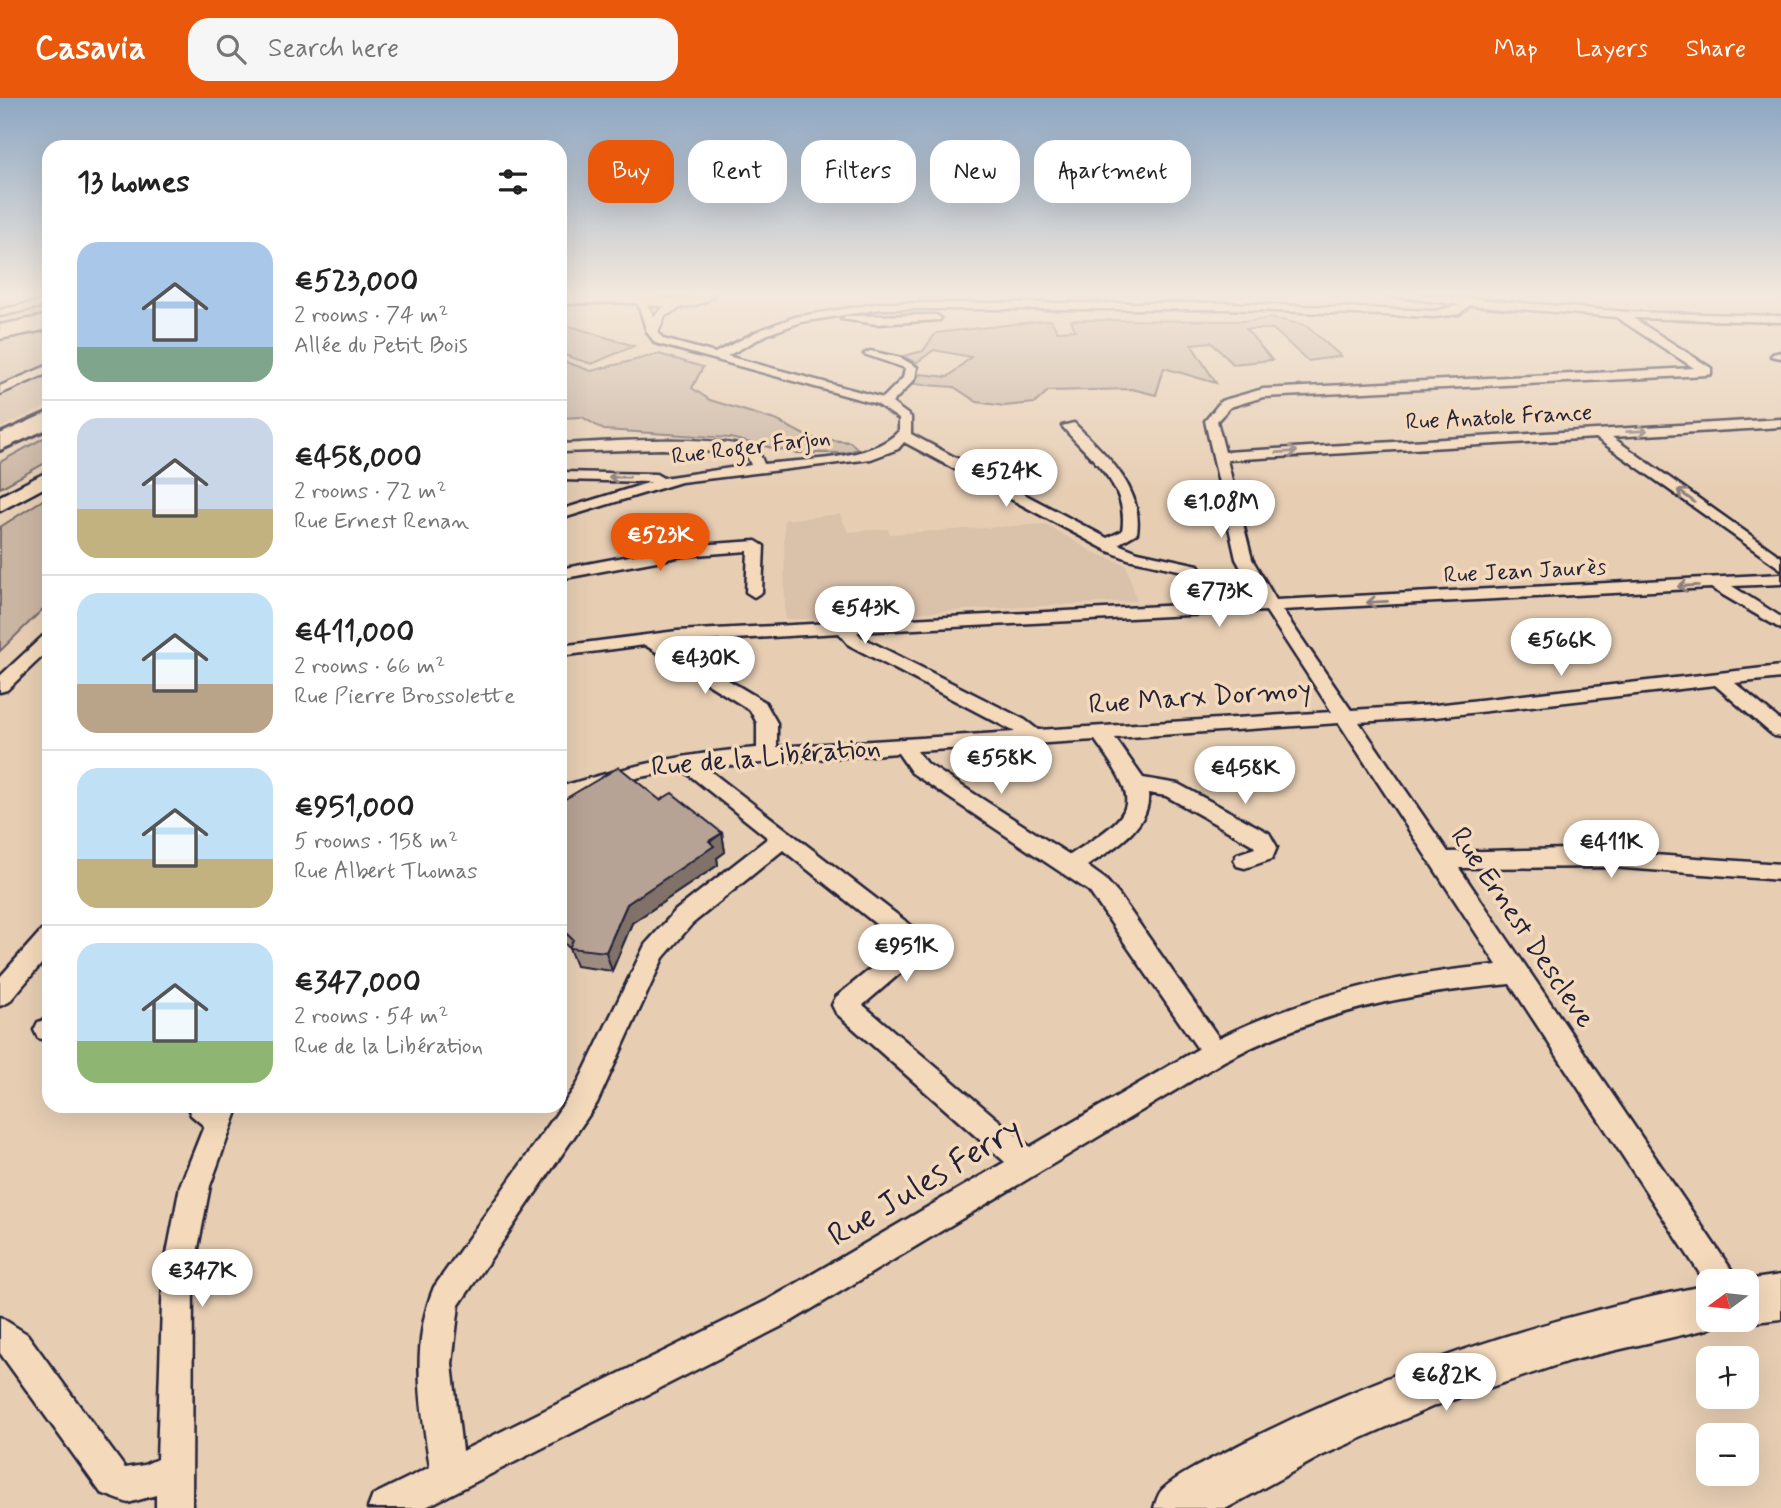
<!DOCTYPE html>
<html lang="en">
<head>
<meta charset="utf-8">
<style>
	:root { --surface:#fff; --page:#f6f6f6; --text:#222; --muted:#767676; --line:#e0e0e0; --accent:#ea580c }
	body { margin:0; font-family:Mynerve,sans-serif; background:var(--page); color:var(--text); height:100vh; display:flex; flex-direction:column; font-size:26px; white-space:nowrap }
	* { box-sizing:border-box; margin:0 }
	p { font-size:23px; color:var(--muted) }
	.icon { flex:none; width:38px; height:38px; fill:none; stroke:currentColor; stroke-width:2; stroke-linecap:round; stroke-linejoin:round }
	.map { position:relative; flex:1; overflow:hidden }
	.sheet { position:absolute; left:42px; top:42px; width:525px; height:973px; display:flex; flex-direction:column; background:var(--surface); border-radius:21px; box-shadow:0 7px 28px #0002 }
	.sheet>* { flex:none }
	.hud { position:absolute; left:588px; top:42px; width:665px; height:63px; display:flex; gap:14px }
	.needle { width:46px; rotate:255deg }
	.buttons { position:absolute; left:1696px; top:1171px; display:grid; gap:14px }
	.buttons a { display:grid; place-items:center; width:63px; height:63px; border-radius:14px; background:var(--surface); box-shadow:0 7px 28px #0002; font-size:35px }
	.price { position:absolute; translate:-50% -60px; padding:0 16px; border-radius:24px; background:#fff; color:#222; font-size:23px; line-height:46px; filter:drop-shadow(0 2px 4px #0008) }
	.price::after { content:''; position:absolute; left:50%; top:42px; width:21px; height:16px; margin-left:-10px; background:inherit; clip-path:polygon(0 0,100% 0,50% 100%) }
	.price.selected { background:var(--accent); color:#fff }
	ul { padding:0; list-style:none }
	li { display:flex; align-items:center; gap:21px; height:175px; padding:0 35px }
	li+li { border-top:2px solid var(--line) }
	li span { display:grid; place-items:center; flex:none; width:196px; height:140px; border-radius:21px; color:#555 }
	li>.icon { margin-inline-start:auto }
	span .icon { width:84px; height:84px; fill:#fffc; stroke-width:1 }
	li b { font-size:30px }
	h2 { display:flex; justify-content:space-between; align-items:center; height:84px; padding:0 35px; font-size:30px }
	.chip { padding:0 24px; border-radius:21px; background:var(--surface); box-shadow:0 7px 28px #0002; font-size:24px; line-height:63px }
	.chip.selected { background:var(--accent); color:#fff }
	header { display:flex; align-items:center; gap:42px; box-sizing:border-box; height:98px; padding:0 35px; background:var(--accent); color:#fff }
	header strong { font-size:33px }
	nav { display:flex; gap:38px; margin-inline-start:auto; font-size:24px }
	.search { width:490px; height:63px; background:var(--page); display:flex; align-items:center; gap:18px; box-sizing:border-box; padding:0 24px; border-radius:21px; color:var(--muted); font-size:26px }
	.map>svg:first-child { display:block }
	.built { fill:#d9c1aa }
	.green { fill:#cab5a2; stroke:#766c6e; stroke-width:2 }
	.lines { fill:none; stroke-linecap:round; stroke-linejoin:round }
	.street-casing { stroke:#22223b; stroke-width:5 }
	.secondary-casing { stroke:#22223b; stroke-width:5 }
	.primary-casing { stroke:#22223b; stroke-width:5 }
	.highway-casing { stroke:#22223b; stroke-width:6 }
	.street { fill:#f4d9bb; fill-rule:evenodd }
	.secondary { fill:#f4d9bb; fill-rule:evenodd }
	.primary { fill:#f4d9bb; fill-rule:evenodd }
	.highway { fill:#f4d9bb; fill-rule:evenodd }
	.wall { fill:#9d8c80; stroke:#22223b; stroke-width:2 }
	.shaded-wall { fill:#807268; stroke:#22223b; stroke-width:2 }
	.building { fill:#b7a395; stroke:#22223b; stroke-width:2 }
	.oneway { stroke:#8b7e7b }
	.labels { text-anchor:middle; dominant-baseline:central; stroke-width:7; stroke-linejoin:round; paint-order:stroke }
	.far-street-label { font-size:23px; fill:#22223b; stroke:#f4d9bb }
	.street-label { font-size:28px; fill:#22223b; stroke:#f4d9bb }
	.near-street-label { font-size:33px; fill:#22223b; stroke:#f4d9bb }
</style>
</head>
<body>
<header>
<strong>Casavia</strong>
<div class="search"><svg class="icon" aria-label="search" viewBox="0 0 24 24"><circle cx="10" cy="10" r="6"/><path d="M15 15l6 6"/></svg>Search here</div>
<nav><a>Map</a><a>Layers</a><a>Share</a></nav>
</header>
<div class="map">
<svg width="1781" height="1410" viewBox="0 0 1781 1410">
	<rect width="100%" height="100%" fill="#e7ceb3"/>
	<filter id="ink" filterUnits="userSpaceOnUse"><feTurbulence type="fractalNoise" baseFrequency=".0143" numOctaves="2"/><feDisplacementMap in="SourceGraphic" scale="14" xChannelSelector="R" yChannelSelector="G"/><feConvolveMatrix kernelMatrix="1 2 1 2 8 2 1 2 1" color-interpolation-filters="sRGB"/></filter>
	<g filter="url(#ink)">
		<path class="built" d="M49,224V307L0,330V234Z
			M840,416L848,434L888,431L890,436L1045,426L1093,454L1126,467L1137,503L891,516L887,494L858,493V522L785,521L784,422Z"/>
		<path class="green" d="M1270,220L1305,227L1341,258L1308,263L1273,231H1246L1272,262L1233,266L1211,244L1191,246L1216,285L1164,270L1156,297L1132,291L1048,293L1035,305L1004,308L977,304L954,289L913,286L920,276L948,279L971,259L934,252L916,265L903,258L923,253L936,235L1051,222L1057,233L1075,232L1071,222L1251,223Z
			M560,226L570,228L634,248L592,266L560,256Z
			M659,256L703,269L692,290L710,302L778,323L810,340L850,344L858,351L845,355H794L730,340L604,332L582,319L560,320V262L591,273Z
			M49,337V363L0,390V364Z
			M49,398V505L0,553V429Z"/>
		<g class="lines">
			<g class="street-casing">
				<path id="street" d="M1378,196H1419L1627,214L1781,218V224L1633,220L1711,270V276L1707,277L1263,299L1230,309L1217,323L1225,354L1781,321V329L1612,339L1781,459V471L1596,340L1227,362L1252,461L1276,502L1781,476V486L1732,488L1781,519V531L1711,490L1282,512L1351,612L1435,607L1781,568V580L1735,585L1781,623V639L1774,638L1715,587L1435,619L1359,624L1448,754L1569,751L1781,766V782L1611,769L1459,770L1739,1183H1708V1188L1510,886C1402,896 1321,913 1224,963L790,1224L424,1410H368L373,1397L430,1369C421,1309 410,1247 434,1189L577,987L645,847L676,812L768,740L683,672L640,679L560,703V689C628,668 687,655 757,650V625L750,612L645,547L560,558V548L677,533L1259,503L1236,461L1205,323L1221,303L1263,291L1694,270L1616,219L1470,207L1459,216L1435,219L1224,211H881L801,224L768,236L727,258L883,300L903,280L905,270L864,256L870,253L901,260L917,269L915,281L892,305L911,319V336L1107,440L1122,433C1130,386 1088,360 1062,328L1074,325C1104,355 1144,389 1137,435L1118,446L1138,454L1198,467L1200,470L1192,475L1128,461L1108,453L904,344L898,351L871,361L681,384L560,421V412L651,384L560,382V374L656,376L663,380L751,367L747,358L740,355L662,351L560,354V346C613,344 710,335 758,352L764,366C805,361 871,363 899,333V321L877,306L655,245L647,234L636,200H644L654,219C660,209 679,200 690,201V205L665,218L658,234L663,241L715,255L760,232L795,219L881,205H1224L1435,213L1460,207ZM1266,513L1332,614L1038,632L1025,622L861,539L857,534ZM839,535L849,547L1015,634L777,649V625L765,604L666,545ZM1339,625L1497,867C1400,876 1308,896 1219,940L1119,797L1105,781L1087,768C1111,752 1152,729 1148,695L1166,698L1253,747L1255,750L1237,756L1234,762L1237,768L1245,770L1272,761L1277,749L1269,735L1178,686L1143,680L1115,640ZM1095,642C1142,708 1138,713 1070,757L926,665L917,653ZM898,655L912,675L1089,793L1198,951L1030,1049L863,907L926,853L930,846L926,839L705,669ZM783,752L901,846L836,899L832,907L836,915L1005,1064L768,1202L462,1353L452,1266L459,1207L597,1005L663,860L692,826Z
					M49,201V207L0,218V212Z
					M936,217L941,220L940,222L877,226L841,221L846,218Z
					M49,225V231L0,241V235Z
					M1781,254V260L1771,258L1773,256Z
					M49,267V275L0,296V288Z
					M756,443L764,448L762,494L754,499L746,494L748,453L683,458L560,481V471L683,448Z
					M49,537V552L7,592L0,594V578L43,538Z
					M49,830V857L9,904L0,908V879L41,833Z
					M47,921H49V943L38,940L34,932L38,924Z
					M187,1008H239L210,1088L193,1176L192,1410H156V1397L128,1405L101,1395L0,1255V1219L27,1236L125,1370L144,1367L157,1361L163,1176L180,1088L204,1028L191,1017Z"/>
			</g>
			<g class="secondary-casing">
				<path id="secondary" d="M641,196L669,201L715,196C693,218 657,206 631,205C608,203 584,206 560,206V198Z
					M49,373V387L0,413V398Z
					M1781,1177V1221L1746,1225L1737,1222H1746V1183H1740Z
					M1708,1187V1222H1725L1708,1231L1569,1263L1434,1308L1321,1358L1227,1410H1154C1156,1404 1158,1395 1163,1391C1181,1374 1219,1358 1241,1346C1390,1270 1545,1219 1708,1187Z"/>
			</g>
			<g class="primary-casing">
				<path id="primary" d="M49,217V227L0,237V227Z"/>
			</g>
			<g class="highway-casing">
				<path id="highway" d="M49,314V330L0,352V336Z"/>
			</g>
			<use href="#street" class="street"/>
			<use href="#secondary" class="secondary"/>
			<use href="#primary" class="primary"/>
			<use href="#highway" class="highway"/>
		</g>
		<path class="wall" d="M660,702L722,735L725,754L717,760L718,767L632,825L612,873L576,868L569,850L560,840V704Z"/>
		<path class="shaded-wall" d="M722,735L725,754L717,760L718,767L632,825L612,873L606,854L627,806Z"/>
		<path class="building" d="M619,669L660,702L672,695L722,735L709,743L714,748L627,806L606,854L569,850L573,842L560,829V704Z"/>
		<defs><path id="oneway-shaft" d="M-6 0H5M1.5-3L5.5 0L1.5 3" fill="none" stroke-width="1.6" stroke-linecap="round" stroke-linejoin="round" transform="scale(1.75)"/></defs>
		<g class="oneway">
			<use href="#oneway-shaft" transform="translate(1637 333) rotate(-3)"/>
			<use href="#oneway-shaft" transform="translate(1287 354) rotate(-3)"/>
			<use href="#oneway-shaft" transform="translate(619 379) rotate(-179)"/>
			<use href="#oneway-shaft" transform="translate(1686 398) rotate(-144)"/>
			<use href="#oneway-shaft" transform="translate(1688 488) rotate(177)"/>
			<use href="#oneway-shaft" transform="translate(1377 504) rotate(177)"/>
		</g>
	</g>
	<linearGradient id="sky" x2="0" y2="1"><stop stop-color="#8da7c3"/><stop offset="0.5" stop-color="#f4e9dd"/><stop offset="1" stop-color="#f4e9dd" stop-opacity="0"/></linearGradient>
	<rect width="1781" height="393" fill="url(#sky)"/>
	<g class="labels">
		<g class="far-street-label">
			<text transform="translate(1499 320) rotate(-3)">Rue Anatole France</text>
			<text transform="translate(751 350) rotate(-7)">Rue Roger Farjon</text>
			<text transform="translate(1525 474) rotate(-3)">Rue Jean Jaurès</text>
		</g>
		<g class="street-label">
			<text transform="translate(1200 600) rotate(-4)">Rue Marx Dormoy</text>
			<text transform="translate(766 660) rotate(-5)">Rue de la Libération</text>
			<text transform="translate(1522 830) rotate(56)">Rue Ernest Descleve</text>
		</g>
		<g class="near-street-label">
			<text transform="translate(925 1085) rotate(-31)">Rue Jules Ferry</text>
		</g>
	</g>
</svg>
<div class="buttons">
<a><svg class="needle" viewBox="-14 -14 28 28"><path d="M0-13l5 13h-10z" fill="#e53935"/><path d="M0 13l5-13h-10z" fill="#767676"/></svg></a>
<a>+</a>
<a>−</a>
</div>
<b class="price" style="left:1006px;top:411px">€524K</b>
<b class="price" style="left:1221px;top:442px">€1.08M</b>
<b class="price selected" style="left:660px;top:475px">€523K</b>
<b class="price" style="left:1219px;top:531px">€773K</b>
<b class="price" style="left:865px;top:548px">€543K</b>
<b class="price" style="left:1561px;top:580px">€566K</b>
<b class="price" style="left:705px;top:598px">€430K</b>
<b class="price" style="left:1001px;top:698px">€558K</b>
<b class="price" style="left:1245px;top:708px">€458K</b>
<b class="price" style="left:1611px;top:782px">€411K</b>
<b class="price" style="left:906px;top:886px">€951K</b>
<b class="price" style="left:202px;top:1211px">€347K</b>
<b class="price" style="left:1446px;top:1315px">€682K</b>
<div class="hud">
<a class="chip selected">Buy</a>
<a class="chip">Rent</a>
<a class="chip">Filters</a>
<a class="chip">New</a>
<a class="chip">Apartment</a>
</div>
<section class="sheet">
<h2>13 homes<svg class="icon" aria-label="filters" viewBox="0 0 24 24"><path d="M4 7h16M4 17h16"/><circle cx="9" cy="7" r="2"/><circle cx="15" cy="17" r="2"/></svg></h2>
<ul>
<li><span style="background:linear-gradient(#a9c7e8 75%,#7fa58c 0)"><svg class="icon" aria-label="home" viewBox="0 0 24 24"><path d="M3 11l9-7 9 7M6 9v11h12V9"/></svg></span><div><b>€523,000</b><p>2 rooms · 74 m²</p><p>Allée du Petit Bois</p></div></li>
<li><span style="background:linear-gradient(#c9d6e8 65%,#c2b280 0)"><svg class="icon" aria-label="home" viewBox="0 0 24 24"><path d="M3 11l9-7 9 7M6 9v11h12V9"/></svg></span><div><b>€458,000</b><p>2 rooms · 72 m²</p><p>Rue Ernest Renan</p></div></li>
<li><span style="background:linear-gradient(#bfe0f5 65%,#b9a48a 0)"><svg class="icon" aria-label="home" viewBox="0 0 24 24"><path d="M3 11l9-7 9 7M6 9v11h12V9"/></svg></span><div><b>€411,000</b><p>2 rooms · 66 m²</p><p>Rue Pierre Brossolette</p></div></li>
<li><span style="background:linear-gradient(#bfe0f5 65%,#c2b280 0)"><svg class="icon" aria-label="home" viewBox="0 0 24 24"><path d="M3 11l9-7 9 7M6 9v11h12V9"/></svg></span><div><b>€951,000</b><p>5 rooms · 158 m²</p><p>Rue Albert Thomas</p></div></li>
<li><span style="background:linear-gradient(#bfe0f5 70%,#8fb573 0)"><svg class="icon" aria-label="home" viewBox="0 0 24 24"><path d="M3 11l9-7 9 7M6 9v11h12V9"/></svg></span><div><b>€347,000</b><p>2 rooms · 54 m²</p><p>Rue de la Libération</p></div></li>
</ul>
</section>
</div>
</body>
</html>
